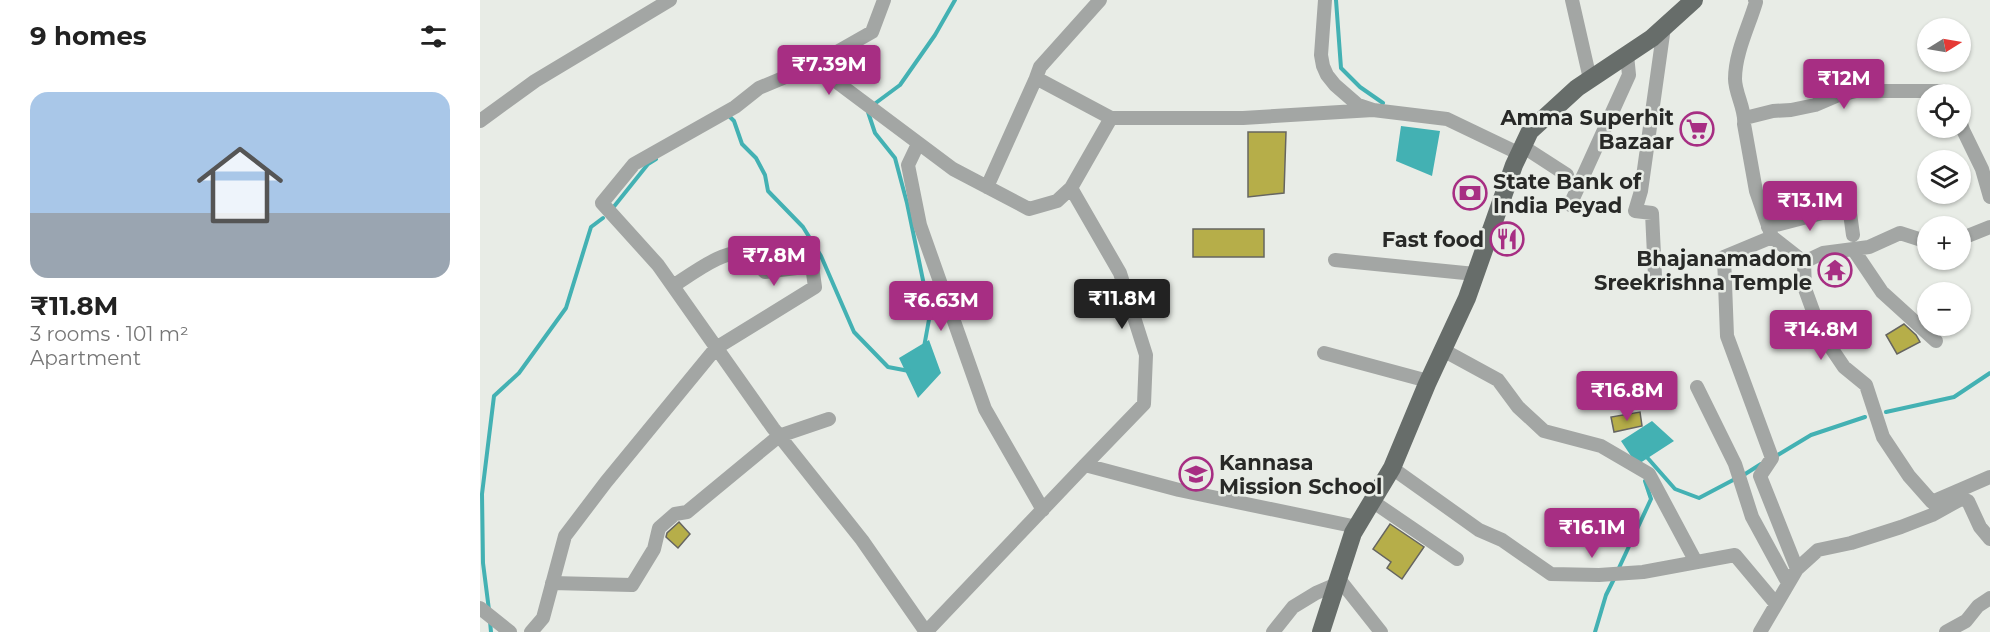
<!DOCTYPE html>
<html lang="en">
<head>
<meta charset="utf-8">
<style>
	:root { --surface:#fff; --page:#f6f6f6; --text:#222; --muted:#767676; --line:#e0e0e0; --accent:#a72e83 }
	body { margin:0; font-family:Montserrat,sans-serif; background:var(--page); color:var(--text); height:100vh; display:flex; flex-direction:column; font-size:22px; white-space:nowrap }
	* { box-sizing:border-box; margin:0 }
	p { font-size:20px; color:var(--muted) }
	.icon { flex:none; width:33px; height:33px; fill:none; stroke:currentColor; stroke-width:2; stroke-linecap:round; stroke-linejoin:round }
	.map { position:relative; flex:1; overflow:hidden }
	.sheet { display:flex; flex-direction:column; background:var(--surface); width:480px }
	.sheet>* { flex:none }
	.needle { width:39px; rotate:79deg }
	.buttons { position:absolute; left:1437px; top:18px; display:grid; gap:12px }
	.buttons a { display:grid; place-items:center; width:54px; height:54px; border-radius:50%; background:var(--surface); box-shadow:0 2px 4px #0004; font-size:30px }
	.price { position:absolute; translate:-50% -51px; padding:0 14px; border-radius:6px; background:var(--accent); color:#fff; font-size:20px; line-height:39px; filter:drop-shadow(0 2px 3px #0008) }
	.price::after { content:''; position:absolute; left:50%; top:36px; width:18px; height:14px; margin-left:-9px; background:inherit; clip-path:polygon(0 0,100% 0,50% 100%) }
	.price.current { background:#222; color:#fff }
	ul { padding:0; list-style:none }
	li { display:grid; align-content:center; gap:12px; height:318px; padding:0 30px }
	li+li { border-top:2px solid var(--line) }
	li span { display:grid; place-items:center; height:186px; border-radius:18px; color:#555 }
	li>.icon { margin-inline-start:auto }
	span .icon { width:108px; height:108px; fill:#fffc; stroke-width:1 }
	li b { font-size:26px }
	h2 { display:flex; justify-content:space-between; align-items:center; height:72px; padding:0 30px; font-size:26px }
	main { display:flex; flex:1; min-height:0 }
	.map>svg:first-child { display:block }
	.water { fill:#43b1b3 }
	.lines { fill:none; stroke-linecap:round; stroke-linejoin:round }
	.stream { stroke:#43b1b3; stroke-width:4 }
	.building { fill:#b6ae49; stroke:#666560; stroke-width:1.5 }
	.minor { stroke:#a3a6a4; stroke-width:14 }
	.major { stroke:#676d6a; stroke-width:18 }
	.labels { text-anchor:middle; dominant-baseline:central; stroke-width:5; stroke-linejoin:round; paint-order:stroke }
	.poi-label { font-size:21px; font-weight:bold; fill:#282927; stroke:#e8ece6; text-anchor:end }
</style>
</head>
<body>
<main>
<section class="sheet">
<h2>9 homes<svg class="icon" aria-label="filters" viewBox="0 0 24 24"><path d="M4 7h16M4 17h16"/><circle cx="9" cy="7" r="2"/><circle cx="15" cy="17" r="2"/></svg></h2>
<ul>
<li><span style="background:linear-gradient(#a9c7e8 65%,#9aa5b1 0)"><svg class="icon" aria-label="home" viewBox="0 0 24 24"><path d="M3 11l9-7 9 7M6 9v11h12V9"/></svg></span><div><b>₹11.8M</b><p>3 rooms · 101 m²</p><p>Apartment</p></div></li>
</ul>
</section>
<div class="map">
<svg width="1510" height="632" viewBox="0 0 1510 632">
	<rect width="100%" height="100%" fill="#e8ece6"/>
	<path class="water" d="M921,126L960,131L952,176L916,161Z
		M449,340L461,373L438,398L419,358Z
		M1172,421L1194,441L1157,465L1141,441Z"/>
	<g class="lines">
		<path class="stream" d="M856,0L861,68L880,87L903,103
			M393,105L420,85L455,35L475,0
			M388,112L395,133L415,158L427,203L450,314L444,347
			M248,115L254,121L262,144L276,158L285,175L288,191L323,227L341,256L374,332L408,367L429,371
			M132,209L168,164L176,159
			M1406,412L1474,397L1510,373
			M1165,455L1195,489L1219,498L1255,479
			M1296,456L1331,435L1385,417
			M1262,476L1281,464
			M1138,570L1171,499L1165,481
			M9,610L3,563L2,494L14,396L39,373L86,308L111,227L123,218
			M10,621L11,632
			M1115,632L1126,595L1135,577"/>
	</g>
	<path class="building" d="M768,132H806L804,193L768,197Z
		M713,229H784V257H713Z
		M1424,324L1436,335L1440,342L1417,354L1406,335Z
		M1160,412L1162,426L1134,432L1131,417Z
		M199,522L210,534L198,548L186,537L187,533Z
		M910,524L944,547L922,579L907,568L911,562L893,549Z"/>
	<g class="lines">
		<path class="minor" d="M404,0L392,32L334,65L279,88L255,107L154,164L122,203L178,265L293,428L382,540L446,632L605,465L699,490L877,527
			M620,0L560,67L556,78L631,118H763L893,110
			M845,0L841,55L843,66L847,75L855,85L878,105L893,110L967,119L1038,153
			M1092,0L1110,79
			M1275,0L1276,2C1269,26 1255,53 1255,79C1255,93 1266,111 1264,124L1276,191L1292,237L1324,262
			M334,65L473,169L549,209L577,201L591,188L631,118
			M1265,118L1293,111L1311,110L1335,105L1356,96L1376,91H1464L1470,94
			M0,121L55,81L190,0
			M1480,121L1483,130L1502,169L1510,197
			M438,144L428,165L440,225L505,409L563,510
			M1042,146L1087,175
			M507,187L556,78
			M591,188L640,273L666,355L664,404L605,465
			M1090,205L1149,75L1147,55
			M1288,227L1369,206L1373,235
			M1292,237L1244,257L1247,336L1292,458L1280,476L1317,569
			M1480,239L1510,227
			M1448,242L1420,233L1389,247L1343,253L1324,262L1325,289L1341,333L1364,367L1386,385L1403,437L1429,476L1452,502L1510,477
			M1373,249L1402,292L1456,341
			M855,260L995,274
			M1175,276L1172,213L1155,211L1161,191L1184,27
			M963,350L1018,380L1038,407L1064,431L1121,446L1169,474L1216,562
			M844,353L948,381
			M1217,387L1255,464L1272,517L1308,583
			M912,468L999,530L1022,540L1071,574L1119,575L1163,572L1255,555L1296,604
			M892,501L977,559
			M859,579L901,632
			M72,583L152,585L174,549L179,528L195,514L207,512L299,436L349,419
			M0,608L30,632
			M51,632L63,618L85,536L126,482L236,348L335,287L332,266L285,272C280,267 274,259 268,255C250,244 209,276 193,286
			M793,632L813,607L836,593L857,584
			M1280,632L1317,569L1338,550L1371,543L1421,527L1452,515L1481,499L1488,501L1500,527L1510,539
			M1466,632L1486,621L1498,606L1510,598"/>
		<path class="major" d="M841,632L873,533L912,468L947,384L987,298L1034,165L1050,131L1097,88L1172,38L1214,0"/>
	</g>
	<defs>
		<g id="supermarket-ring" transform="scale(1.725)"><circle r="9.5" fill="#e8ece6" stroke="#a72e83" stroke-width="1.5"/><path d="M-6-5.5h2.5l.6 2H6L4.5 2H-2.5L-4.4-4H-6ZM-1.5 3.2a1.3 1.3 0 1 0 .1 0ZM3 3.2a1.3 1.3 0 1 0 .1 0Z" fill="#a72e83"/></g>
		<g id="bank-ring" transform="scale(1.725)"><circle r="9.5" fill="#e8ece6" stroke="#a72e83" stroke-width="1.5"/><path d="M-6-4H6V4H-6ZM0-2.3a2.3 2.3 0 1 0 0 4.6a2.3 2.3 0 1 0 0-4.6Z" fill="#a72e83"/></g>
		<g id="restaurant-ring" transform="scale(1.725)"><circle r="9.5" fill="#e8ece6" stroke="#a72e83" stroke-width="1.5"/><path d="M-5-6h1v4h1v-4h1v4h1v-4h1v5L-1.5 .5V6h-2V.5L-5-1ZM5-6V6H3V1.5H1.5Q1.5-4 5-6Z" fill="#a72e83"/></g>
		<g id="temple-ring" transform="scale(1.725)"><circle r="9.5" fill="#e8ece6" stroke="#a72e83" stroke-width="1.5"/><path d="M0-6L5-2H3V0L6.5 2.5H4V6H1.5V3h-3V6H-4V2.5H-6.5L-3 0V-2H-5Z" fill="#a72e83"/></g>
		<g id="school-ring" transform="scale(1.725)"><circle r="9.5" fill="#e8ece6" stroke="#a72e83" stroke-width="1.5"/><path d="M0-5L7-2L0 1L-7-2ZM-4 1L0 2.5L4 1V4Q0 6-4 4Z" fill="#a72e83"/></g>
	</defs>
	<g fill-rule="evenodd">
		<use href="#supermarket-ring" x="1217" y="129"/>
		<use href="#bank-ring" x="990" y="193"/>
		<use href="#restaurant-ring" x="1027" y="239"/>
		<use href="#temple-ring" x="1355" y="270"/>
		<use href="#school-ring" x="716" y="474"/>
	</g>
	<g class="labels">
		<g class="poi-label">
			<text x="1194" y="117">Amma Superhit<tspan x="1194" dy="24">Bazaar</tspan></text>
			<text x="1013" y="181" text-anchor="start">State Bank of<tspan x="1013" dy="24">India Peyad</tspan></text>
			<text x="1004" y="239">Fast food</text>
			<text x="1332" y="258">Bhajanamadom<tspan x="1332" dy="24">Sreekrishna Temple</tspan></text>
			<text x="739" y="462" text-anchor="start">Kannasa<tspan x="739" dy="24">Mission School</tspan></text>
		</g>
	</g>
</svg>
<div class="buttons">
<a><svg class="needle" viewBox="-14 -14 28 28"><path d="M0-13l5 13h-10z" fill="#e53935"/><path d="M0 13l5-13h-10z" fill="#767676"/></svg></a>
<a><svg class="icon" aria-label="locate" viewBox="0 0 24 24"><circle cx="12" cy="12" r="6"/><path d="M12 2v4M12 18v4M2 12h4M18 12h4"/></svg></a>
<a><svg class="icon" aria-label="layers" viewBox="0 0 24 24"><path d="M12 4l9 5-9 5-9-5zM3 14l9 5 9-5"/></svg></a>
<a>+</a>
<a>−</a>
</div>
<b class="price" style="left:349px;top:96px">₹7.39M</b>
<b class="price" style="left:1364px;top:110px">₹12M</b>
<b class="price" style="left:1330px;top:232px">₹13.1M</b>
<b class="price" style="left:294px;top:287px">₹7.8M</b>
<b class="price current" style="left:642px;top:330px">₹11.8M</b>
<b class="price" style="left:461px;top:332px">₹6.63M</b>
<b class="price" style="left:1341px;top:361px">₹14.8M</b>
<b class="price" style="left:1147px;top:422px">₹16.8M</b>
<b class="price" style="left:1112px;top:559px">₹16.1M</b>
</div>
</main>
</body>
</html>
